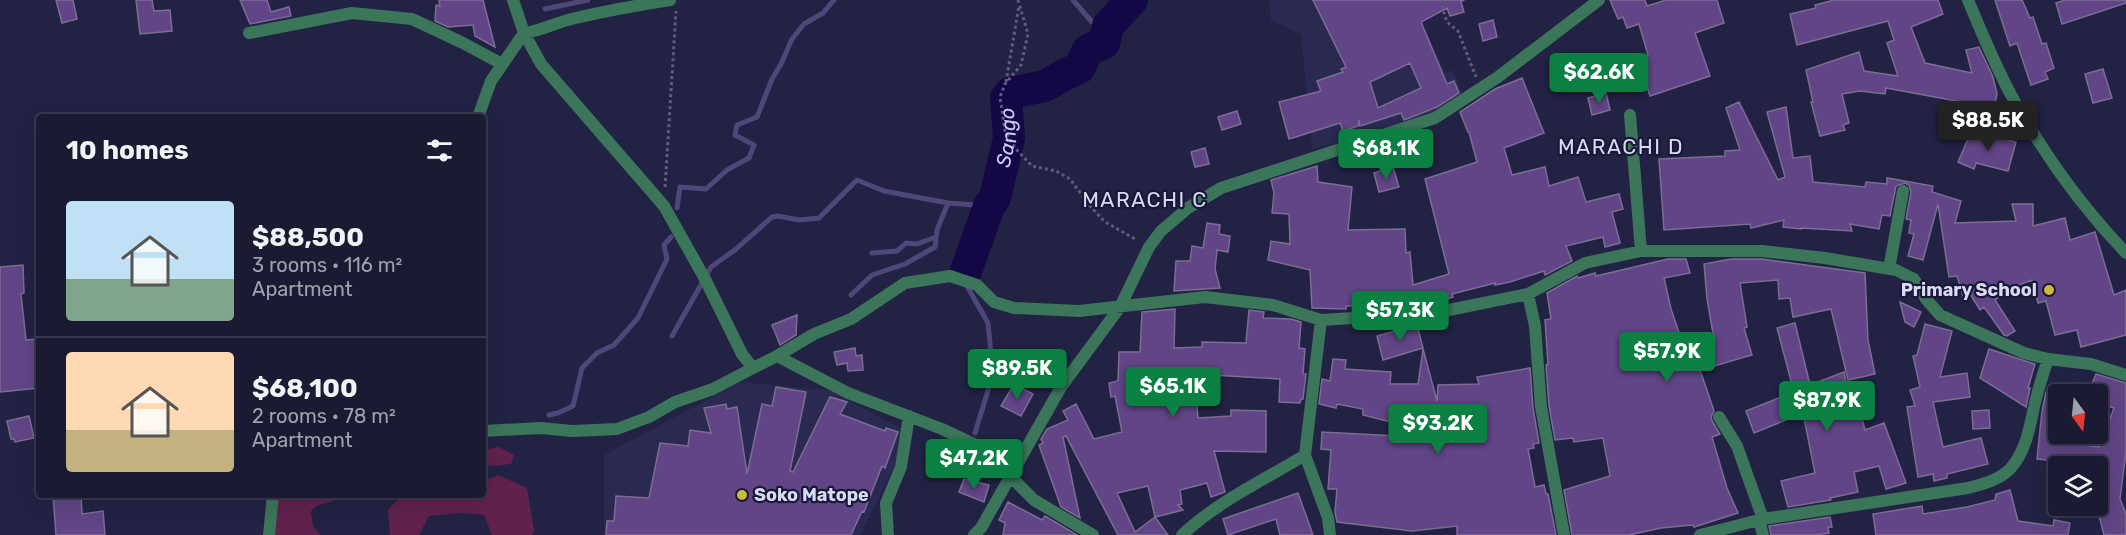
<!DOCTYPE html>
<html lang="en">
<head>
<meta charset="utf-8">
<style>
	:root { --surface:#1a1a33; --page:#23233b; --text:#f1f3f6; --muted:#9fa1ac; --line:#38384e; --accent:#0b8043 }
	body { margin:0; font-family:Rubik,sans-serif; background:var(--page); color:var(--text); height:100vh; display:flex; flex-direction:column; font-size:22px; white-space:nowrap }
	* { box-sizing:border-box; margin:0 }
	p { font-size:20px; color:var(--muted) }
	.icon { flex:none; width:33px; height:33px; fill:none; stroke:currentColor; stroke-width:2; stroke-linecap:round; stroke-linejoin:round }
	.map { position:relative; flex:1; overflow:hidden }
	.drawer { position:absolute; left:36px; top:114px; width:450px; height:384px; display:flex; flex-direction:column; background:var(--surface); border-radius:6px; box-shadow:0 6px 24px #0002,0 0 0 2px var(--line) }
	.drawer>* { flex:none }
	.needle { width:39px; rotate:165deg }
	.controls { position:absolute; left:2048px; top:384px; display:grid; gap:12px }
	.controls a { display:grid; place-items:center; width:60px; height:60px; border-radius:6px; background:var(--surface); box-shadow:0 6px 24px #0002,0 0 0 2px var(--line); font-size:30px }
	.price { position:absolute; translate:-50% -51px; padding:0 14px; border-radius:6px; background:var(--accent); color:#fff; font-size:20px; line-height:39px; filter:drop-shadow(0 2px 3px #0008) }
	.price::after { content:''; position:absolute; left:50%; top:36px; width:18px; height:14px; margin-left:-9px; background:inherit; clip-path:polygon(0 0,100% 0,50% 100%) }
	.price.current { background:#222; color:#fff }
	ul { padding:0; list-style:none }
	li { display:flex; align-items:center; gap:18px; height:150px; padding:0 30px }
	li+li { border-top:2px solid var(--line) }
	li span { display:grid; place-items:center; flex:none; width:168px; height:120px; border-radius:6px; color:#555 }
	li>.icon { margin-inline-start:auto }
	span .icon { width:72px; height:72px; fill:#fffc; stroke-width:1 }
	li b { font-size:26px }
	h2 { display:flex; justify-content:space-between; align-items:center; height:72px; padding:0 30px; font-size:26px }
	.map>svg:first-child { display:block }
	.built { fill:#292951 }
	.green { fill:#60224d }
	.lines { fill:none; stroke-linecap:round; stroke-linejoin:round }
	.stream { stroke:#4f477a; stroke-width:5 }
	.river { stroke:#140746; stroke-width:32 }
	.building { fill:#614586; stroke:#7c6d94; stroke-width:1.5; fill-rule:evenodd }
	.path { stroke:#5c5d7b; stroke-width:3; stroke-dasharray:3 3; stroke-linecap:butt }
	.minor { stroke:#3b755a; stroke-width:12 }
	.poi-dot { fill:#caba39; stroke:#191839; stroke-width:2 }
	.labels { text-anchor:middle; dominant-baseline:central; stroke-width:4.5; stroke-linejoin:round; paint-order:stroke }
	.poi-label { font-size:18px; font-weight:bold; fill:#d9dbf2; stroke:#191839; text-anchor:end }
	.water-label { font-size:20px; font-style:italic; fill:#cbcef6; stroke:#191839 }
	.quarter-label { font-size:21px; letter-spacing:1.5px; fill:#d9dbf2; stroke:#191839 }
</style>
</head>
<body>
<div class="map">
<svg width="2126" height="535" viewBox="0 0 2126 535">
	<rect width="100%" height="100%" fill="#224"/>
	<path class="built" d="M1269,0H1412L1445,73L1453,70L1463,94L1432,113L1398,128L1312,149L1301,34L1271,20Z
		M740,382L829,390L911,433L860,535H604V455Z"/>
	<path class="green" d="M499,447L514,455L511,464L494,466L483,465V450Z
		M498,475L527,488L534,530L532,535H492L484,515L459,513L429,516L419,535H390L388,510C401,495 407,491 425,501L435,495H483V478L486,480Z
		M279,495H380L379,497L359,500L348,496L317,506L311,511L313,527L321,535H273Z"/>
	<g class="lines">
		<path class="stream" d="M1073,0L1092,22L1108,26
			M545,9L588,0
			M677,208L680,187L706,189L727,170L749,158L754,145L735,135L737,125L757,117L772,79L781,64L792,39L804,24L823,13L834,0
			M872,253L897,251L906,243L917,244L936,237
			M967,286L988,323L993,374L975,433
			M851,295L872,275L905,264L935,247L937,230L948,203L989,206
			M672,336L711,267L736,249L772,217L778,216L799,220L819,218L857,180L884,191L948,203
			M549,415L558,413L573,406L582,368L597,353L614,345L638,318L667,259L664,245L671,237"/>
		<path class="river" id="s1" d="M966,271L989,206L995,198L1009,138L1006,98L1010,93L1045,86L1064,75L1079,68L1088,50L1104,43L1108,26L1132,0"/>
	</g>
	<path class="building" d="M56,0H73L77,19L62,23Z
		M136,0H152L154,11L170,10L172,31L140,34Z
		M240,0H267L271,12L289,7L291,16L250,24Z
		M439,0H483L495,47L475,36L473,25L448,27L435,21L436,5L440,6Z
		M1313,0H1464L1461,2L1464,12L1450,16L1447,8L1421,22L1447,84L1454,81L1459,93L1437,107L1404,120L1401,113L1360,126L1359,120L1358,126L1343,131L1340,123L1289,139L1279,102L1321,91L1317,81L1343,72L1341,69L1346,67ZM1410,63L1421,88L1378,108L1370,82Z
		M1610,0H1645L1647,6L1666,0H1717L1724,23L1695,33L1710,76L1650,96L1638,59L1648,55L1639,24L1627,28L1623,17L1618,19Z
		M1834,0H1938L1943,14L1911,27L1925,63L1972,73L1966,50L1979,47L1993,77L1997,94L1994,108L1886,88L1885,94L1860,91L1842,94L1849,123L1843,125L1845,130L1820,136L1811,102H1813L1806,70L1859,52L1864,71L1898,76L1887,43L1894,40L1888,21L1797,45L1790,14L1816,8L1815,5Z
		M1995,0H2022L2030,18L2033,17L2042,44L2046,43L2054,68L2045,72L2048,79L2031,85L2017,43L2010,46Z
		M2065,0H2126V3L2062,24L2056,3Z
		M1493,20L1497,37L1483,41L1479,24Z
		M2103,69L2112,98L2093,103L2085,74Z
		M1522,78L1544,133L1504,148L1512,175L1545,167L1549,186L1578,177L1586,202L1619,194L1623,209L1612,212L1620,243L1605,247L1603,237L1566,246L1572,261L1545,275L1544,271L1510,282L1495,285V283L1452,294L1453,297L1434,303L1346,306V309L1312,308L1310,270L1268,260L1271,241L1290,244L1289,214L1272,213L1274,193L1271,180L1317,166L1318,182L1352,187L1348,230L1405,229L1406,253L1410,252L1413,285L1449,274L1425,179L1477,162L1469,132H1468L1460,112L1495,89Z
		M1606,93L1610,110L1592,115L1588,98Z
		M1739,102L1778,180L1785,177L1767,112L1786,107L1793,158L1810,156L1813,182L1865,187L1866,182L1887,184V178L1933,186L1932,192L1961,201L1955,223L2016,221L2012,204H2033V226L2065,218L2070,240L2095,232L2114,295L2126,290V335L2081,347L2077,330L2055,335L2046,301L2038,303L2032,280L1999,292L2001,296L1995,300L2015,331L2007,336L2004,335L1984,307L1980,310L1970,294L1963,296L1957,276L1949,277L1938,204L1923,260L1908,256L1914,234L1909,233L1911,220L1906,219L1911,192L1909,185L1905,183L1896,186L1890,216L1882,215L1879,229L1850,224L1852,231L1801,228V229L1783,227L1784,220L1751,228L1750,224L1664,230L1659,159L1725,156V151L1740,150L1726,108Z
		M1237,111L1241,124L1222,130L1218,117Z
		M1971,132L1987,139L1988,135L2016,142L2008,171L1976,163L1974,169L1958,162Z
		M1205,148L1209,164L1195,167L1191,152Z
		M1393,167L1399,187L1379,192L1374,173Z
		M1207,223L1220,225L1219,234L1230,236L1228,252L1217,250L1215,269L1220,288L1174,291L1176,261H1190L1192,246L1203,248Z
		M1668,259H1686L1690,273L1664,278L1671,309L1684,347L1714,339L1707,299L1704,264L1731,259H1762L1865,273L1868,340L1875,374L1848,380L1831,309L1793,317L1790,298L1779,299L1778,280L1740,283L1747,327L1744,328L1752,355L1700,370L1714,411L1711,417L1712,421L1720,434L1712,437L1727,488L1738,513L1694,527L1693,525L1661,528L1629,535H1572L1564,490L1610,476L1603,438L1574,442L1573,438L1555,440L1549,406L1546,365L1548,364L1545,320L1551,319L1547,293L1577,276L1578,278L1595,273L1596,276Z
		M23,265L24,293L21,294L26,340L37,339L39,388L0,392V267Z
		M1900,302L1921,312L1914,327L1905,322Z
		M1175,309L1174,348L1202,347V342L1246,343L1249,310L1264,312L1263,318L1291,319L1301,322L1299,348L1305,349L1303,374H1306L1303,399H1301L1300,403L1279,402L1280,379L1194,374L1198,418L1231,416V410L1266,411V452L1214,451L1225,492L1211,497L1207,483L1180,490L1182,504L1178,505L1183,510L1155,517L1148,486L1117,493L1135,532L1155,517L1168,535H1118L1066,436L1063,437L1080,518L1061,507L1039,445L1043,443L1041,439L1047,429L1068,420L1063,411L1076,404L1094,439L1122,432L1115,396L1111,397L1109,383L1118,381L1119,352H1140L1142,312Z
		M797,315L796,335L780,345L772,325Z
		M1795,323L1810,385L1844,372L1851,413L1860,411L1865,430L1884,423L1906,483L1886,489L1879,466L1854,472L1858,492L1830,498L1831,500L1788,507L1781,481L1815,473L1803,413L1754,433L1746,411L1794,392L1777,328Z
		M1925,324L1952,331L1940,377L1967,373L1970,397L1933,402L1943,447L1981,438L1988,464L1947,474V478L1934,481L1933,474L1918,477L1907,407L1915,406L1910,390L1920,387L1913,356L1917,355Z
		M1417,325L1423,348L1383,360L1377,336Z
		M855,348L856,356L862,355L863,370L848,371L847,363L837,365L834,352Z
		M1423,349L1437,401L1438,385L1479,384L1477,377L1530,368L1533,408L1539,443L1533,444L1534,448L1528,449L1535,487L1544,485L1546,494H1548L1556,535H1457V526L1412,531L1337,522L1335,512L1337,489H1328L1331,450L1321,449L1322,432L1417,437L1418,429L1363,415V409L1337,404L1336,408L1319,404L1322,379L1330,381L1333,359L1346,360L1345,369L1391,372L1390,384H1418Z
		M1989,349L2035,364L2028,388H2030L2026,407L1980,378Z
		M2096,374L2126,383V452L2120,499L2126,514V535H2104L2097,508V465L2037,459L2042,411L2046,392L2058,393L2054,434H2076L2075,444L2099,447L2114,408L2097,402V394H2088Z
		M1014,384L1033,394L1021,416L1001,406Z
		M776,387L806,392L790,471L793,472L830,397L847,402L840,414L885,431L886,428L898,432L885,468L882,466L864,512L862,511L851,535H606L607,521H614L616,496L649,498L660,443L688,446L690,430L711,433L704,408L726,404L727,409L737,407L747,474L762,404L772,406Z
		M1989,410L1990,428L1973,429L1972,411Z
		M29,416L34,438L15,442L14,439H11L7,421Z
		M964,479L989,485L984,502L959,492Z
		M2010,490L2018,521L2053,526L2054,520L2070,523L2068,535H1876L1873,514L1922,506L1923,514L1967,507L1995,500L1996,494Z
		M1298,493L1313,535H1280L1276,519L1228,535L1223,519Z
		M53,495H81L82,514L103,511L105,535H56Z
		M1008,502L1042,520L1045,516L1077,535H1003L1005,523L999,520Z
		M1830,517L1832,527H1828L1829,533L1815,535H1771L1769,526Z"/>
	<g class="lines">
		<path class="path" d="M1018,0L1028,34L1021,65L1005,84L1000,97L1005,131L1015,148L1032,166L1056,171L1070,179L1090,206L1105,222L1137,240
			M1440,0L1447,22L1458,31L1476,77
			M1006,82L1019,6
			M665,187L676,11"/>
		<path class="minor" d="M1968,0C1981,31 1994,63 2010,93C2041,150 2081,206 2126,253
			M249,33L352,13L412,19L463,43L502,64
			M1630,115L1641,251
			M478,117L491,81L524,33C540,31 553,24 568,20C602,11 635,6 670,0
			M1889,269L1903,191
			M1528,294L1535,326L1541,407L1564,535
			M1321,320L1305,455L1328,518L1330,535
			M753,368L777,356
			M1719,417L1737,446L1763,519
			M483,431L541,428L572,431L617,429L649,417L675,402L713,389L753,368L742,354L704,277L664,206L541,64L524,33L513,0
			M1759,520L1763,535
			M269,535L273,495
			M888,535L886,503L901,467L909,416
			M974,535L981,528L1061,387L1120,307L1149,247L1161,231L1188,208L1221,188L1435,118L1498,77L1599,0
			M1093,535L1034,500L982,448L942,429L848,393L777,356L814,334L851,319L905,283L950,276L977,285L994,302L1014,308L1079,311L1205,297L1273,305L1321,320L1434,313L1528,294L1585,263L1641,251H1762L1825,258L1896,270L1914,279L1926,299L1940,315L2024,353L2048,359L2091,364L2126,375
			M1182,535C1217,502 1264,480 1305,455
			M1700,535L1763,519L1968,488C1983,484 1999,480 2010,469C2029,448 2030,420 2037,395C2040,383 2044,371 2048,359"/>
	</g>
	<g class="poi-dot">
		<circle cx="2049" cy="290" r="6"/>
		<circle cx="742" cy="495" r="6"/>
	</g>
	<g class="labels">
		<g class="poi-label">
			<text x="2037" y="290">Primary School</text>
			<text x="754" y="495" text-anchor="start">Soko Matope</text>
		</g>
		<g class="water-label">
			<text stroke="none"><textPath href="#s1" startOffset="141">Sango</textPath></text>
		</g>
		<g class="quarter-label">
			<text x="1621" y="146">MARACHI D</text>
			<text x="1145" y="199">MARACHI C</text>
		</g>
	</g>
</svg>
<div class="controls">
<a><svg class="needle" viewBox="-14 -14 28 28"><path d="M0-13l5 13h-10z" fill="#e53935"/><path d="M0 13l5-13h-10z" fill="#9fa1ac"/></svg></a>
<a><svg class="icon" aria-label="layers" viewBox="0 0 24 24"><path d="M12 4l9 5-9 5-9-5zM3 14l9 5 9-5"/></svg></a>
</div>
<b class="price" style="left:1599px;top:104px">$62.6K</b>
<b class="price current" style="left:1988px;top:152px">$88.5K</b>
<b class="price" style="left:1386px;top:180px">$68.1K</b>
<b class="price" style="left:1400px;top:342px">$57.3K</b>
<b class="price" style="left:1667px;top:383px">$57.9K</b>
<b class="price" style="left:1017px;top:400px">$89.5K</b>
<b class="price" style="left:1173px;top:418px">$65.1K</b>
<b class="price" style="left:1827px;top:432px">$87.9K</b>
<b class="price" style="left:1438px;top:455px">$93.2K</b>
<b class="price" style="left:974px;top:490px">$47.2K</b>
<section class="drawer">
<h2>10 homes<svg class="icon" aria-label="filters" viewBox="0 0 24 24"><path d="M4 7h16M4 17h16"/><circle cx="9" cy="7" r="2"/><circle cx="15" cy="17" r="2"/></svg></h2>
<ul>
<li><span style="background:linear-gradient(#bfe0f5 65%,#7fa58c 0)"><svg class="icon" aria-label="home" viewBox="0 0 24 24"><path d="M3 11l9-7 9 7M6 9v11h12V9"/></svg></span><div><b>$88,500</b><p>3 rooms · 116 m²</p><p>Apartment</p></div></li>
<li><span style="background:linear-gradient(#ffd9b3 65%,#c2b280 0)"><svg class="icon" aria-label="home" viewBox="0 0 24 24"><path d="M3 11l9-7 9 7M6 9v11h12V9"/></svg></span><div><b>$68,100</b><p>2 rooms · 78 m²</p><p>Apartment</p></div></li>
</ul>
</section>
</div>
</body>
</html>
